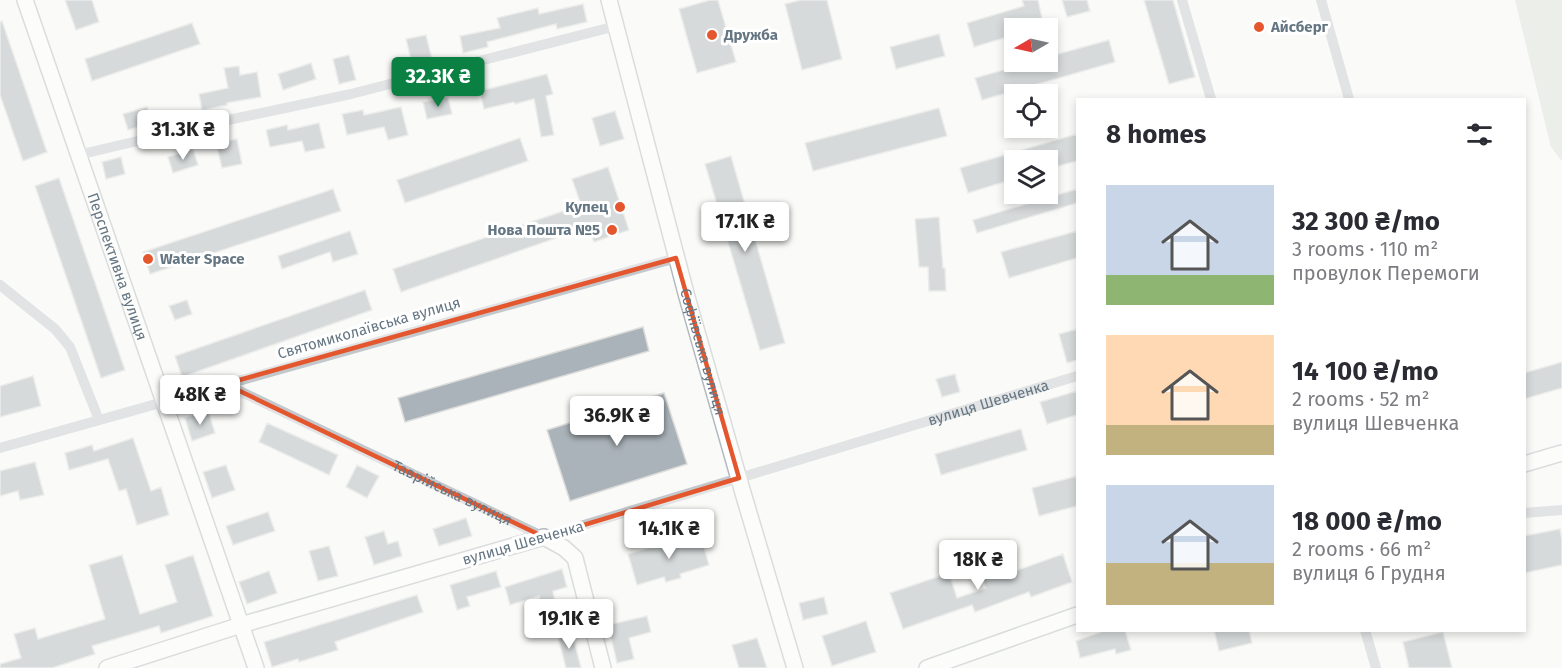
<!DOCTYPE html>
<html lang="en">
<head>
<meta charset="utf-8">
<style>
	:root { --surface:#fff; --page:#f7f7f7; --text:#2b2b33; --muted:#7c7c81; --accent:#0b8043 }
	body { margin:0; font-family:"Fira Sans",sans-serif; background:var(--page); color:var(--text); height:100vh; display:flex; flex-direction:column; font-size:22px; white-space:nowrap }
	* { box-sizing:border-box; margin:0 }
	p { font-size:20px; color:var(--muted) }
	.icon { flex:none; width:33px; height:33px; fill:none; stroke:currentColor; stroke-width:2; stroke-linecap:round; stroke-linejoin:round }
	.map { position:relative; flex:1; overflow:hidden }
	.details { position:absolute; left:1076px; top:98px; width:450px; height:534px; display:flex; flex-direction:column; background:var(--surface); border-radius:0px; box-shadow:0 3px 9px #0003 }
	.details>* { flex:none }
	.needle { width:39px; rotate:261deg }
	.tools { position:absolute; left:1004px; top:18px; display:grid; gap:12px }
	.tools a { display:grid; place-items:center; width:54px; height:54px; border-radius:0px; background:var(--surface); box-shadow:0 3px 9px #0003; font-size:30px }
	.price { position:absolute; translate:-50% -51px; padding:0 14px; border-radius:6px; background:#fff; color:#222; font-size:20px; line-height:39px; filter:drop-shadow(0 2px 3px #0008) }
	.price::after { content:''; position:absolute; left:50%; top:36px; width:18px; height:14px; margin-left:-9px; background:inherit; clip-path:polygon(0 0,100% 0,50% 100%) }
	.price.active { background:var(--accent); color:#fff }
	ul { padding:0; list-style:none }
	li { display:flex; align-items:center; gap:18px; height:150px; padding:0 30px }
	li span { display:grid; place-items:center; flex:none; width:168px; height:120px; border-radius:0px; color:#555 }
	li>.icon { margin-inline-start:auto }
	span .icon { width:72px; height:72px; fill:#fffc; stroke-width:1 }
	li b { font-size:26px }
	h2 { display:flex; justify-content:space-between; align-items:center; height:72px; padding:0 30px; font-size:26px }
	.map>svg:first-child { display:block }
	.green { fill:#dadfd7 }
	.building { fill:#aab3b9; stroke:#dcdcda; stroke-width:1.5 }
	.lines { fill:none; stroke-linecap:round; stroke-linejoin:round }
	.secondary-casing { stroke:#b3babf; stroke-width:18 }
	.street { stroke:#c3c8cc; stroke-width:10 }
	.secondary { stroke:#fff; stroke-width:15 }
	.marked { fill:none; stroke:#e4572e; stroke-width:4.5; stroke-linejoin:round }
	.poi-dot { fill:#e4572e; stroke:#fff; stroke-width:2 }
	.labels { text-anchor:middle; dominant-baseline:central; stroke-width:6; stroke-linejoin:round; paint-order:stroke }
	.poi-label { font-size:15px; font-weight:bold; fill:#657683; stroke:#fff; text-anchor:start }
	.street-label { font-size:15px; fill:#657683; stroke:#fff }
</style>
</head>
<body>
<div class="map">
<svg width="1562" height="668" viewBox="0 0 1562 668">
	<rect width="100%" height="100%" fill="#fafaf8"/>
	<path class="green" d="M1515,0H1562V161L1551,147Z"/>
	<path class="building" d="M65,0H92L99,22L76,30Z
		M710,0H718L736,62L697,73L679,9Z
		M801,0H827L842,59L802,70L785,4Z
		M1022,0H1038L1044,27L1037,28H1014V35L974,47L967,23L1024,6Z
		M1062,0H1087L1090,11L1067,17Z
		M1144,0H1173L1195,77L1169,84Z
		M583,4L587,22L557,29L556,24L487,42L488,47L463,53L460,36L500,28L497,18L538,8L539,14Z
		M2,21L47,152L23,161L0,95V22Z
		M192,23L200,44L92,81L85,59Z
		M939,34L945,56L896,69L890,47Z
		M426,35L432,59L412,64L406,39Z
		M1109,40L1115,62L982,100L975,78L1032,62H1047V57Z
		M349,55L356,80L339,84L333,59Z
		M311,63L316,79L283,90L278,74Z
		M239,66L240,75L257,72L261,97L227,103V105L202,110L199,94L228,88L224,68Z
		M547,74L553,94L546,96L554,135L541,137L534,99L515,104L514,102L484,109L480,91Z
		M448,97L452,114L427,119L423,102Z
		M147,107L152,123L128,130L123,114Z
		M401,107L408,135L388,140L384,127L347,135L342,114L363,110L364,115Z
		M939,108L947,136L813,171L805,143Z
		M615,111L624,139L600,146L592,118Z
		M319,123L325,148L305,152L302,141L270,147L266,130L287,125L288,130Z
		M1077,134V161L1047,169V160H1014V179L968,193L960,168Z
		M520,138L528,161L405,203L397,180Z
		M237,139L242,164L222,168L216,143Z
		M193,149L198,165L173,173L168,157Z
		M731,156L785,343L760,350L705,164Z
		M121,157L125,174L106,179L102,162Z
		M608,167L629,230L594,242L588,227L401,292L393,269L581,205L572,179Z
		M59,178L125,370L101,378L35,186Z
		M333,189L341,211L150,274L143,252Z
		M1077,189V203L977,233L973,220Z
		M939,217L943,268H945L946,291H929L928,267H919L915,219Z
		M350,231L358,254L333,262L330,252L282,269L278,256Z
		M1077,231V258L1009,278L1001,252Z
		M365,290L372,310L182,377L175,356Z
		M187,300L192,314L175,320L169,306Z
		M643,327L649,351L405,422L398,398Z
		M1077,329V360L1067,363L1059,334Z
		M1562,362V388L1524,399V373Z
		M955,374L960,392L942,397L936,379Z
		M33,376L41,406L0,417V386Z
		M1077,391V415L1047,424L1040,402Z
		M664,393L687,464L570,501L547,430Z
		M208,410L215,433L192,441L185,418Z
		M267,423L338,455L329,475L259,442Z
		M1021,429L1027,450L941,475L935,454Z
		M133,438L151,491L161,487L169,515L137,525L126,489L119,491L108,459L69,470L65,453L92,445L94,451Z
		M35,462L44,495L20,500L18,491L0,496V471Z
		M226,465L235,490L212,498L203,472Z
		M357,465L379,476L367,498L346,487Z
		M1077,476V506L1039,516L1032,488Z
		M268,512L275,531L233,545L226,526Z
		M466,518L472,536L439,546L433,529Z
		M1560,529L1562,540V565L1524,573V536Z
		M384,531L388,544L398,541L402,556L374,565L365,537Z
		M700,533L709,565L680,574L681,578L666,582L664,577L637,585L628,554Z
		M329,546L338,576L318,581L309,551Z
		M1063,554L1072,582L1031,597L1029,592L975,612L972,605L903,629L890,593L949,573L957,598L986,588L979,570L1002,561L1007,574Z
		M122,555L140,614L177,602L165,565L193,555L213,616L161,633L159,626L92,646L95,654L52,668H0V664L21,658L14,634L35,628L38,639L105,619L89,565Z
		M562,569L567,587L553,591L558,622L544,625L539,596L510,605L505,587Z
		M269,571L277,593L247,604L239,582Z
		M496,571L501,587L467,597L470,606L457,610L450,585Z
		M417,595L423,612L335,642L338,650L299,662L298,659L272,667L264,642Z
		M824,597L828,614L803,620L799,603Z
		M647,616L651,632L629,638L634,659L617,663L608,625Z
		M866,621L876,652L832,666L822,636Z
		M572,630L576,648L581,668H566L557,633Z
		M1106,630H1125L1131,650L1116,654L1115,649L1080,658L1076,641Z
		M1214,630H1249L1252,643L1219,651Z
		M1443,632L1452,668H1409L1403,642Z
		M757,638L767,668H739L732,645Z"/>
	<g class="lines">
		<g class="secondary-casing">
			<g id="secondary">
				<path id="s2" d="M25,0L256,668"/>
				<path id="s3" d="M609,0L687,297L743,493L795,668"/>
				<path d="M1524,464L1562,453"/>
				<path d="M107,668L241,625L544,537L564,548L575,558L603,668"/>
				<path d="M927,668L1077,615"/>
			</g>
		</g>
		<g class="street">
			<path d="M1182,0L1211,99"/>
			<path d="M1321,0L1349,99"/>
			<path d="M78,155L214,123L351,94L616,26"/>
			<path d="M0,285L55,329L70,347L99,420"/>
			<path id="s1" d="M225,384L544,537L1077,376"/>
			<path d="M0,448L676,258"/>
			<path d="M1524,513L1562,510"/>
			<path d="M1365,630L1376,668"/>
		</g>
		<use href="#secondary" class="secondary"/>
	</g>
	<path d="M0 0H1562V668H0ZM676,258L739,478L544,537L225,384Z" fill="#fafaf8" fill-opacity=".55" fill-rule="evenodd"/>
	<path class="marked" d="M676,258L739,478L544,537L225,384Z"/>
	<g class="poi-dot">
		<circle cx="1259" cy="27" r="6"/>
		<circle cx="712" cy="35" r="6"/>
		<circle cx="620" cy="207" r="6"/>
		<circle cx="612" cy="230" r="6"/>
		<circle cx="148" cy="259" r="6"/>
	</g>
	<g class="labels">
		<g class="poi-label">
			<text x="1271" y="27">Айсберг</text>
			<text x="724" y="35">Дружба</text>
			<text x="608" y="207" text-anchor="end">Купец</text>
			<text x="600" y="230" text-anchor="end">Нова Пошта №5</text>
			<text x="160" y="259">Water Space</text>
		</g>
		<g class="street-label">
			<text stroke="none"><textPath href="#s2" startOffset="282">Перспективна вулиця</textPath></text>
			<text transform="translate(369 328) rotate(-16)">Святомиколаївська вулиця</text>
			<text stroke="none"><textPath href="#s3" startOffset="364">Софіївська вулиця</textPath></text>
			<text stroke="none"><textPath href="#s1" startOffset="818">вулиця Шевченка</textPath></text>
			<text stroke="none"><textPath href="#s1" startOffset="252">Таврійська вулиця</textPath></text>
			<text transform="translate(523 543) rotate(-16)">вулиця Шевченка</text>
		</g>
	</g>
</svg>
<div class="tools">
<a><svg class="needle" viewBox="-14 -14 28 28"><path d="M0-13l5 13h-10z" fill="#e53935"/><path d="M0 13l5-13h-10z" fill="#7c7c81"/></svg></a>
<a><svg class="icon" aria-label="locate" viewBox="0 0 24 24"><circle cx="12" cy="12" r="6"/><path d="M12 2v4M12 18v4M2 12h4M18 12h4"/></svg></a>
<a><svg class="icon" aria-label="layers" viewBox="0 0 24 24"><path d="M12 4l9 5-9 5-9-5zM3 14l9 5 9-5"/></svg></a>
</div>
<b class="price active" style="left:438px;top:108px">32.3K ₴</b>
<b class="price" style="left:183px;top:161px">31.3K ₴</b>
<b class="price" style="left:745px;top:253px">17.1K ₴</b>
<b class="price" style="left:200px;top:426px">48K ₴</b>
<b class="price" style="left:617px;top:447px">36.9K ₴</b>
<b class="price" style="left:669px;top:560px">14.1K ₴</b>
<b class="price" style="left:978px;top:591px">18K ₴</b>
<b class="price" style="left:569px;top:650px">19.1K ₴</b>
<section class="details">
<h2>8 homes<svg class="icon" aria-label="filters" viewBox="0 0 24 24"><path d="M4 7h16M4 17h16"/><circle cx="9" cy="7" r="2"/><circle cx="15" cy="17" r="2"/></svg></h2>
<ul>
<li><span style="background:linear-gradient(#c9d6e8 75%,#8fb573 0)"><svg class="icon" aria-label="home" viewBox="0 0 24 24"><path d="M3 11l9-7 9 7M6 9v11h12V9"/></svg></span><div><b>32 300 ₴/mo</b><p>3 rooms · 110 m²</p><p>провулок Перемоги</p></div></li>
<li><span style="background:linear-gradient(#ffd9b3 75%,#c2b280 0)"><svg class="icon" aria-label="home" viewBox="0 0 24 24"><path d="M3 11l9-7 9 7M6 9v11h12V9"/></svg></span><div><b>14 100 ₴/mo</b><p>2 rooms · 52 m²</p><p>вулиця Шевченка</p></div></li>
<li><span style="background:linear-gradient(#c9d6e8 65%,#c2b280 0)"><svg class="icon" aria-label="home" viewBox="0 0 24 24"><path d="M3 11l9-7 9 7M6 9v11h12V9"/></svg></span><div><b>18 000 ₴/mo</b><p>2 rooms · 66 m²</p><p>вулиця 6 Грудня</p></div></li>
</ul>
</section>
</div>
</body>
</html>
